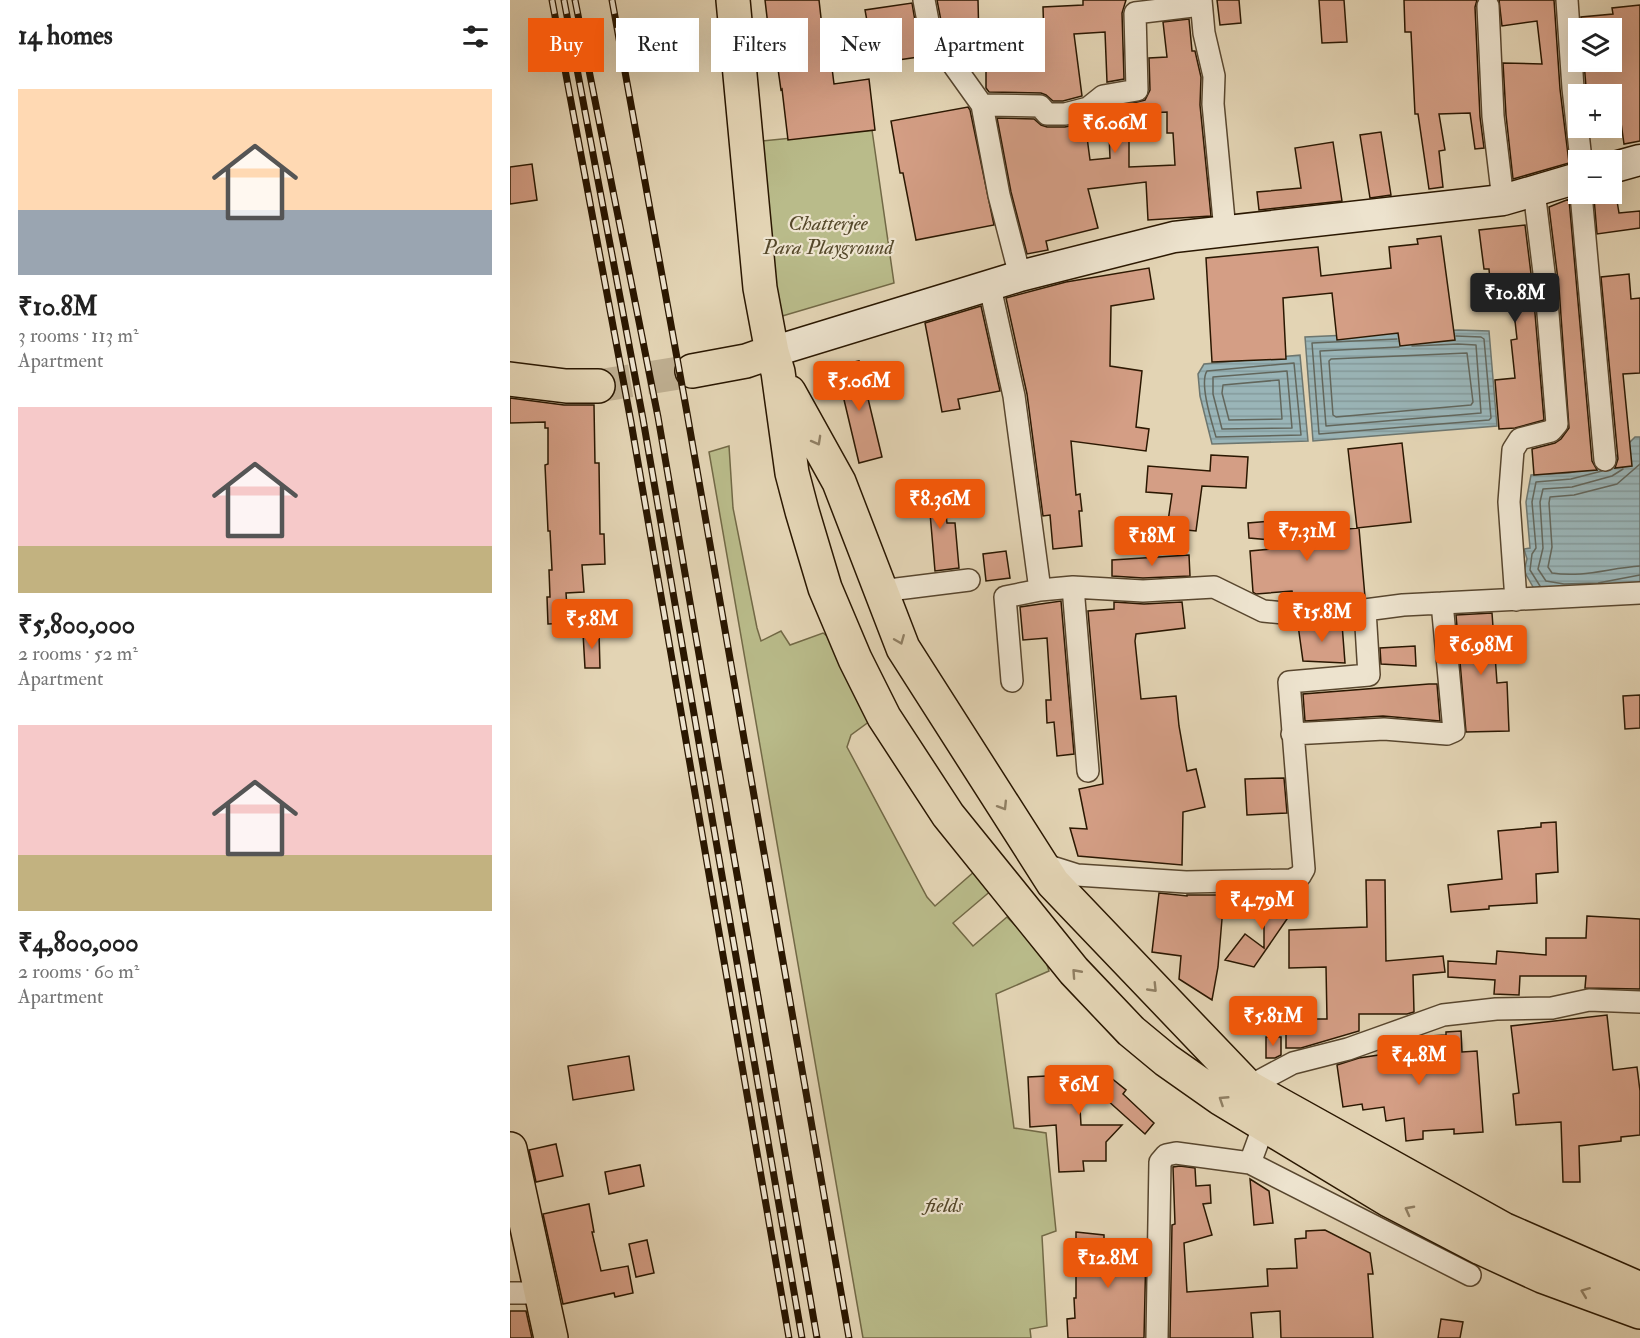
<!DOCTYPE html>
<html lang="en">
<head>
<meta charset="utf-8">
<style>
	:root { --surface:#fff; --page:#f6f6f6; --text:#222; --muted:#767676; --accent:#ea580c }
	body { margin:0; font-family:"IM FELL Double Pica",serif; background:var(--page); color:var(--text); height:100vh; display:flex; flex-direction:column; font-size:22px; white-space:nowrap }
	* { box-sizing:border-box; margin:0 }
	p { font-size:20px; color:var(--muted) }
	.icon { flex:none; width:33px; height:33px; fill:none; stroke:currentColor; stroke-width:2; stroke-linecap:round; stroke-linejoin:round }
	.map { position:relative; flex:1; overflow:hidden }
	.details { display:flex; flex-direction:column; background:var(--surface); width:510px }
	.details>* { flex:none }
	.top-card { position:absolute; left:18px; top:18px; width:570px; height:54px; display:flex; gap:12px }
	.tools { position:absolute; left:1058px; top:18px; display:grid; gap:12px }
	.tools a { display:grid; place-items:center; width:54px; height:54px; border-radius:0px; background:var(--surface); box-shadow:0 6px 24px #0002; font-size:30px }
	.price { position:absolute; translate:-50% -51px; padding:0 14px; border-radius:6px; background:var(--accent); color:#fff; font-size:20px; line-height:39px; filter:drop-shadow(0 2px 3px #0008) }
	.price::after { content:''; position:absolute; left:50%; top:36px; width:18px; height:14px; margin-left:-9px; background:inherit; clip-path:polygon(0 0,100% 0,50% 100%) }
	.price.active { background:#222; color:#fff }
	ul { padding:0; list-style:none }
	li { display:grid; align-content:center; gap:12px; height:318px; padding:0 18px }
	li span { display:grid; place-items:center; height:186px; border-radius:0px; color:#555 }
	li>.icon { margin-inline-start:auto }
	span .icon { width:108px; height:108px; fill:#fffc; stroke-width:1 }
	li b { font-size:26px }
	h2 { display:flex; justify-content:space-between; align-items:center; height:72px; padding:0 18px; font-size:26px }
	.tag { padding:0 21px; border-radius:0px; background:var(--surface); box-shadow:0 6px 24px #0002; font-size:21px; line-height:54px }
	.tag.active { background:var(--accent); color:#fff }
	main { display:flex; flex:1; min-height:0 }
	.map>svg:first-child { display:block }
	.green { fill:#b9bb8a; stroke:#726946; stroke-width:1.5 }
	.water { fill:url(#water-rules); stroke:#6d766f; stroke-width:1.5 }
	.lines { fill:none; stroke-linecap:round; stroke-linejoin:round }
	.shore { stroke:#62665c; stroke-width:1.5 }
	.building { fill:#d49e85; stroke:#2a1701; stroke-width:1.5; fill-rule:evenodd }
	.primary-tunnel { stroke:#beae90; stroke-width:33; stroke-dasharray:33 16; stroke-linecap:butt }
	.street-casing { stroke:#58462e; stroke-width:24 }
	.secondary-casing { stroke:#2a1701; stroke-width:33 }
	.primary-casing { stroke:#2a1701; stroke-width:36 }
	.street { stroke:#ede3ce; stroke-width:21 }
	.secondary { stroke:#ede3ce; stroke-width:30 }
	.primary { stroke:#e3d4b4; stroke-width:33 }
	.rail-casing { stroke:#2a1701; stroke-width:7 }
	.rail { stroke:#ede3ce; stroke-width:4.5; stroke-dasharray:14; stroke-linecap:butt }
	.oneway { stroke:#907f63 }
	.labels { text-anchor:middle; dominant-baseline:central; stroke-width:4.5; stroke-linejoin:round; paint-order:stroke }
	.park-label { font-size:21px; font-style:italic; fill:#55482a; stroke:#ede3ce }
</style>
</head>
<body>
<main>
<section class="details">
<h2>14 homes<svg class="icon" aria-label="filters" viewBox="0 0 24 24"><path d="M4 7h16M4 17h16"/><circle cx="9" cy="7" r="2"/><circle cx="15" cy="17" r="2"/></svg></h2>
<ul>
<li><span style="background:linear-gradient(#ffd9b3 65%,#9aa5b1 0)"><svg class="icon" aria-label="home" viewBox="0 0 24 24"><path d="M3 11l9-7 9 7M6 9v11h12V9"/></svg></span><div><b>₹10.8M</b><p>3 rooms · 113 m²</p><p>Apartment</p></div></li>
<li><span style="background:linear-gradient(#f6c9c9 75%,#c2b280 0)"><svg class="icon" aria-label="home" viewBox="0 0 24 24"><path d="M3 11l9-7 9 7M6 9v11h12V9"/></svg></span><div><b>₹5,800,000</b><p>2 rooms · 52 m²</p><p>Apartment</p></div></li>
<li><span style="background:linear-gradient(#f6c9c9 70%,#c2b280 0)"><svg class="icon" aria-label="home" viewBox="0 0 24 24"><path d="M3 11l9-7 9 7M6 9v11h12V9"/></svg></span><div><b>₹4,800,000</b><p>2 rooms · 60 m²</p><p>Apartment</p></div></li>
</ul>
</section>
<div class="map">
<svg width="1130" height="1338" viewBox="0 0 1130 1338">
	<defs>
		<pattern id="water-rules" width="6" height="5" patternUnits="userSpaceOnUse" patternTransform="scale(1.5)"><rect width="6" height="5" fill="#9ab5b8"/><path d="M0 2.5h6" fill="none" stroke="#859b9c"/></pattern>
	</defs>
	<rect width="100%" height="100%" fill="#e3d4b4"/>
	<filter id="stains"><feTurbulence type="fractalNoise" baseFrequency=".00333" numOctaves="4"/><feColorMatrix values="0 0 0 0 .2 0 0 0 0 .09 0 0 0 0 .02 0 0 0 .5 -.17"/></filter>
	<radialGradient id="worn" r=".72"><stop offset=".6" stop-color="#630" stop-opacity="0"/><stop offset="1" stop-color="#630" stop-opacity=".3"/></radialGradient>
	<path class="green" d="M362,130L384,283L269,317L252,141Z
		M219,446L223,508L247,628L251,641L271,631L280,645L313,633L324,641L360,721L341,735L337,747L417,897L425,906L465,871L483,889L443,923L463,946L497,917L534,955L539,971L486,994L504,1128L536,1133L546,1231L532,1236L537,1326L520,1329L521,1338H353L199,452Z"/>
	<path class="water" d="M948,330L979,331L987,426L803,441L795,337Z
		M790,355L798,441L702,444L690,396L688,374L694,364Z
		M1125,437H1130V589L1027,594L1014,571L1017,559L1014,549L1020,548L1016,502L1021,475L1059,473L1099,463Z"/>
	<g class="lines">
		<path class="shore" d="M887,339L802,343L809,434L979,420L981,418L974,339L971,337L946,336
			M889,347L810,351L816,426L971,413L966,345L948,344L902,346
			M957,353L963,402L961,405L826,417L823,415L819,361L821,359Z
			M784,363L791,435L706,437C702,423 689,383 697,371Z
			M777,371L782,428L712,429L703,394V377Z
			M769,380L772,419L719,420L712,393L713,385Z
			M1130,464L1107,484L1064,495L1040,497L1039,503L1042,547L1038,567L1042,573C1073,578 1099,568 1130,566
			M1113,469L1102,476L1062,487L1033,489L1030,502L1033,548L1028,569L1036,581L1054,584L1088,583L1130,575
			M1030,586L1020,570L1022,554L1026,548L1022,502L1026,482L1061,479L1092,471"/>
	</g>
	<path class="building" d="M255,0H309L315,53L320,52L324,84L359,79L365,130L278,140L272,89L271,90L263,34H259Z
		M427,0H468L469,43L479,42V49L510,47V41L534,40L533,7L573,5V0H616L612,13L614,79L597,82L595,32L564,34L572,96L553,101H543L536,95L531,93L479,92L476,88V68L462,69L446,47V34H435L433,31Z
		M707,0H729L731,23L710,25Z
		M809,0H834L837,42L812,43Z
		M894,0H967L965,7L970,117L974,148L965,149L960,113L929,114L935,150L929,151L933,187L919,189L908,114H905L901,32H895Z
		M989,0H1044L1050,89L1059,163L1003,179L996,115L993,63L1032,64L1027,21L992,26Z
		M402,3L408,39L414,49L415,56L368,63L364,31L359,32L355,10Z
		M1130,5V141L1114,144L1107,94H1077L1076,87L1074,62H1109L1105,28H1072L1071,17L1103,14L1102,8Z
		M679,19L682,51H685L691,77L690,105L701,216L638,220L636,182L578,189L588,228L536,241L538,250L517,254L501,192L487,118L524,119L531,125L537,127H555L575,122L580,160L600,158L598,109L635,100L640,90L639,58L657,57L653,22ZM657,112V133H663L665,165L619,167V114Z
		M458,107L460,110L484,225L406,240L393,173H390L381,121Z
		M871,132L881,195L860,198L850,135Z
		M823,142L832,201L749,210L747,192L791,188L785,148Z
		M22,164L27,200L0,204V167Z
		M1106,195L1109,213L1130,211V228L1087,234L1084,198Z
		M1059,199L1082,461L1087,470L1024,475L1022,449L1045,443L1051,439L1059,428L1049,288L1039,207Z
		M1015,225L1023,290L1034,420L1005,428L989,429L985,380L1005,378L1001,340L1007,339L1003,303L982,305L979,269H974L969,230Z
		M931,236L945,340L890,346L888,333L827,340L822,293L773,298L776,359L702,362L696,258L808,247L811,276L881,268L879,247L908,244L907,239Z
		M639,268L644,299L601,306L600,366L632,371L626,427L639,429L636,451L561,441L566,495L570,494L572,511H569L572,546L543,549L540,515L533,516L517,394L496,298L556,282Z
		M1119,274L1121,299L1130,298V373L1113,374L1122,466L1105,468L1108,459L1091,277Z
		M471,306L490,391L448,399L450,409L432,412L415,323Z
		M349,361L372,457L349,463L326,366Z
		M0,398L54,405H84L85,463H89L90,534H94L95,564L72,565L74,592L56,593L58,623L38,624L37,597H40L39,570H42L40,531H38L35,465L38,464V428H35V422L0,423Z
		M892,443L901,522L847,528L838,449Z
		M701,455L738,457L736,488L692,486L686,531L657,528L662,494L636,492L638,466L700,471Z
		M433,491L437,523H445L449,568L425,571L420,513L407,515L405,495Z
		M785,519L786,533L849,528L855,597L784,600L782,591L746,594L743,592L740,551L761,549V540L739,538L738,523Z
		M496,551L500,578L476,581L473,554Z
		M679,555L680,576L633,578L602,576V560Z
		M551,601L564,754L547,756L544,722L537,723L536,700H541L537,638L513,640L510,607Z
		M604,602L634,604L672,602L675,628L626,634L625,641L631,699L666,696L669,726L677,771L686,769L695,807L673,812L672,865L568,856L560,828L577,829L569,789L593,784L578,611L604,609Z
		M982,613L987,683L997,682L999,731L956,732L946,615Z
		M832,624L835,663L793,661L788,625Z
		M73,633H89L90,668H75Z
		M905,646L906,666L871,664L870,648Z
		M919,684H927L930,721L873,716L795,721L793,694Z
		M1130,695V728L1115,729L1113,696Z
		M774,778L777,813L737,815L735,779Z
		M1046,822L1048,872L1026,874L1027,903L979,906V909L941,912L938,885L992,879L988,831L1031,827V823Z
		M856,880H875L876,961L933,956L935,972L903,975L904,1012L897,1014H849V1031L791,1048H776V1019H817L816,967L779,968V930L857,927Z
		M649,893L677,896V895H714L708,967L702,1000L669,979L671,956L642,952Z
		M754,893H776L777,919L744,967L715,960L735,934L754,948Z
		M1077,916L1130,919V989L1075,988L1076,976H1010L1009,995L984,994L985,980L938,977V961L986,964L987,951L1036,955V938H1076Z
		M1097,1015L1103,1070L1127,1067L1130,1091V1135L1111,1137V1141L1069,1146L1070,1182H1053L1051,1122L1006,1125L1003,1094L1009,1093L1001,1026Z
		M951,1031L952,1052L967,1051L973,1132L944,1134V1129L913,1131V1139L896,1141L894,1118L876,1121L874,1107L853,1110L852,1104L833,1107L827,1065L849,1058L888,1052V1048L921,1045L920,1036L936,1035V1032Z
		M756,1037H771V1055L765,1058H756Z
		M119,1056L124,1090L63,1100L58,1066Z
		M595,1073L616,1090L613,1094L644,1123L635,1134L568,1074L571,1125H612L596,1142V1161H573L574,1171L549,1172L546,1125L520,1127L518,1077Z
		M46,1144L53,1176L26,1182L19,1150Z
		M130,1165L134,1186L99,1194L95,1172Z
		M670,1166L685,1168L686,1186L700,1185L701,1203L693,1204L702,1235L674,1243L677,1292L758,1286L757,1269L787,1268L785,1239L796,1238V1231L815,1230L860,1253L863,1274H858L863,1338H771L770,1311L741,1313L743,1338H660L662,1225L665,1224L663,1167Z
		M740,1179L759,1191L763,1223L744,1225Z
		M79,1204L84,1232H82L91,1271L118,1266L123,1293L105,1297L104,1293L53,1304L33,1214Z
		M566,1232L594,1235V1241H620V1248H636L634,1338H558L557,1319L565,1318L564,1298H566Z
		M137,1240L144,1273L126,1277L119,1244Z
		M0,1311H16L22,1338H0Z
		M931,1319L953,1322L950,1338H928Z"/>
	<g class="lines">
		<path class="primary-tunnel" d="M88,386L182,371"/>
		<g class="street-casing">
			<path id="street" d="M414,0L421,37L437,56L472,105L489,195L510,276
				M691,0L694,33L704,76L703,104L715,231
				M1057,0L1063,88L1071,160
				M978,6L983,116L993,200
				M472,105L530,106L537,114H555L578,108L593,96L627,90L625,13L691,5
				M1071,194L1095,460
				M480,287L504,396L530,590L495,597L502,681
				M563,587L633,591L704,587L753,611L774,613L855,610L893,605L1130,593
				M530,590L563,587L578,771
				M371,591L459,580
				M1006,600L999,502L1003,450L1010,439L1041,431L1047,424L1036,289L1024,191
				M782,734L874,729L937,734L944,731L932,603
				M529,863L567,875L676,882L781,880L790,876L794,869L779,682L859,675L855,610
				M738,1087L783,1063L838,1049L933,1015L986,1009L1042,1008L1079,1000L1130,1002
				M740,1163L960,1275
				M0,1293H31
				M647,1338L650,1162L656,1155L666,1153L740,1163L754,1125"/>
		</g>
		<g class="secondary-casing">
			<path id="secondary" d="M1101,168L1130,160
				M262,352L510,276L664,237L993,200L1068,178"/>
		</g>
		<g class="primary-casing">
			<path id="primary" d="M223,0L250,288L262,352L268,372L282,473L292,511L315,588L345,659L374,717L438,815L564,971L621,1031L656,1060L710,1098L879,1200L971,1248L1032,1276L1130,1312
				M182,371L236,361L262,352
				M0,379L56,386H88
				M279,392L329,482L393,648L543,883L738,1087L993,1229L1130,1289
				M0,1149L41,1338"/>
		</g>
		<use href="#street" class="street"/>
		<use href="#secondary" class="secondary"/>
		<use href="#primary" class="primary"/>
		<g class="rail-casing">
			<path id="rail" d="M42,0L121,422L279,1338
				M54,0L133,419L292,1338
				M65,0L148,417L307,1338
				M102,0L177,413L339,1338"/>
		</g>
		<use href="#rail" class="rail"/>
	</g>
	<defs><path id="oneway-chevron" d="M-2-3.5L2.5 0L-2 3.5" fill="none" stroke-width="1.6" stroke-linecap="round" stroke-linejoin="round" transform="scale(1.5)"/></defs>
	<g class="oneway">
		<use href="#oneway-chevron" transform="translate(307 441) rotate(61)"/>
		<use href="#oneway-chevron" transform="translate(390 640) rotate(68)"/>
		<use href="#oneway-chevron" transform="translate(493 806) rotate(58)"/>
		<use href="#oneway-chevron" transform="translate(566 973) rotate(-132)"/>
		<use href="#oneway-chevron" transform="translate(643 988) rotate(46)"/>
		<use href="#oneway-chevron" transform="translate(713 1100) rotate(-147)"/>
		<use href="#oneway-chevron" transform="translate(899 1210) rotate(-152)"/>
		<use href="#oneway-chevron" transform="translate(1075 1292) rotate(-159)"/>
	</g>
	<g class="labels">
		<g class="park-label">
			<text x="318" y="223">Chatterjee<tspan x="318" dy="24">Para Playground</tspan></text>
			<text x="434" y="1205">fields</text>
		</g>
	</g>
	<rect width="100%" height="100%" filter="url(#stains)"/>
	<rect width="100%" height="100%" fill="url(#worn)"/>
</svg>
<div class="tools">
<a><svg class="icon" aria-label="layers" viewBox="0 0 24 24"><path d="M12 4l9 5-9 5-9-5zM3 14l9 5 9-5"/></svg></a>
<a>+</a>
<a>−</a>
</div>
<b class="price" style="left:605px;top:154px">₹6.06M</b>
<b class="price active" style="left:1005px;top:324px">₹10.8M</b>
<b class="price" style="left:349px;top:412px">₹5.06M</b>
<b class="price" style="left:430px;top:530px">₹8.36M</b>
<b class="price" style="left:797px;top:562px">₹7.31M</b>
<b class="price" style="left:642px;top:567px">₹18M</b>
<b class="price" style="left:812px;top:643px">₹15.8M</b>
<b class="price" style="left:82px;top:650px">₹5.8M</b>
<b class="price" style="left:971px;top:676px">₹6.98M</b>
<b class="price" style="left:752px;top:931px">₹4.79M</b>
<b class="price" style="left:763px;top:1047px">₹5.81M</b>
<b class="price" style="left:909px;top:1086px">₹4.8M</b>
<b class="price" style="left:569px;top:1116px">₹6M</b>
<b class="price" style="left:598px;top:1289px">₹12.8M</b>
<div class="top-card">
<a class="tag active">Buy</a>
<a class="tag">Rent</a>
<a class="tag">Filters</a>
<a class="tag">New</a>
<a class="tag">Apartment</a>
</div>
</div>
</main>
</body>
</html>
